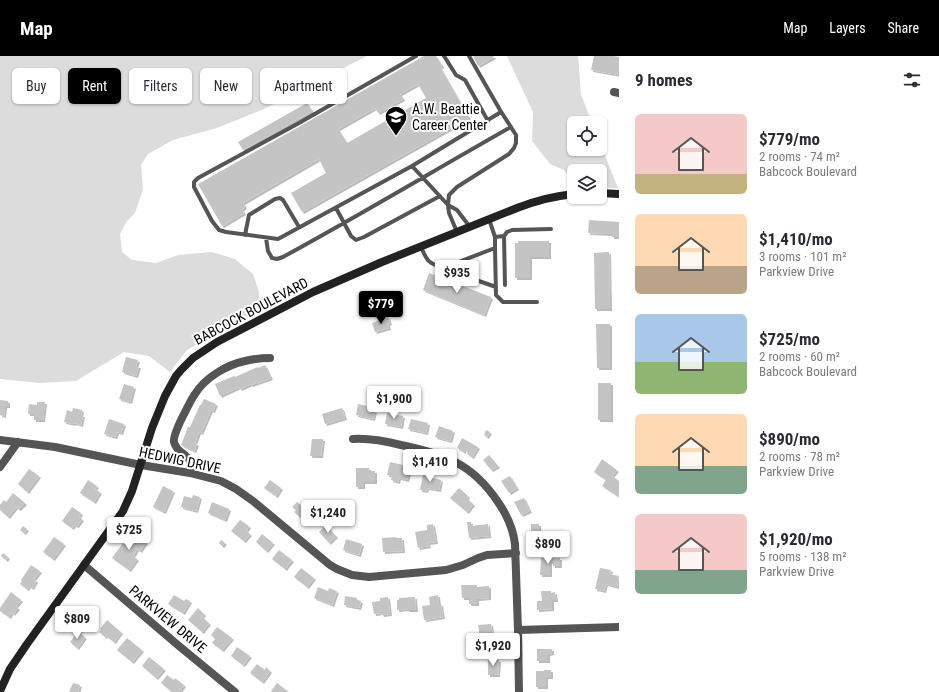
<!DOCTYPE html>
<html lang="en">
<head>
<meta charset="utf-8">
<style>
	:root { --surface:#fff; --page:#f2f2f3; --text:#2b2b33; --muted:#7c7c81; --accent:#000 }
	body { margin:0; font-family:"Roboto Condensed",sans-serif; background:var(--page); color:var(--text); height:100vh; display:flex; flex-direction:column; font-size:15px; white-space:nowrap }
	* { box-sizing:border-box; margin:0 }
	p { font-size:13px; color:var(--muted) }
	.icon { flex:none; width:22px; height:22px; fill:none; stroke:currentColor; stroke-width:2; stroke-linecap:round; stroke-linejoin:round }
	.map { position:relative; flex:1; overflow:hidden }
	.panel { display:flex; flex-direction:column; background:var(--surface); width:320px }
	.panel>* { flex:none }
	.guide { position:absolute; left:12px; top:12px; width:380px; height:36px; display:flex; gap:8px }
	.buttons { position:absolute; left:567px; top:60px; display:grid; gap:8px }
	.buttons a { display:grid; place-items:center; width:40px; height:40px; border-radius:6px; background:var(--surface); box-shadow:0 1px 3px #0004; font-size:20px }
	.price { position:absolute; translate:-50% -34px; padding:0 9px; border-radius:4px; background:#fff; color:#222; font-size:13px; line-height:26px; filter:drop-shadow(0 1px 2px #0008) }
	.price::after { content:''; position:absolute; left:50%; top:24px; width:12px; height:9px; margin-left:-6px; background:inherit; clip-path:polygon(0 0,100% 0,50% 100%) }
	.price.active { background:var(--accent); color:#fff }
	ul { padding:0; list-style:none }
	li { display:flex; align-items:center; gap:12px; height:100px; padding:0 16px }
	li span { display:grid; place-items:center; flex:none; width:112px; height:80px; border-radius:6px; color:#555 }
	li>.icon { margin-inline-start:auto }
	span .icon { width:48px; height:48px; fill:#fffc; stroke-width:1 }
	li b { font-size:17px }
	h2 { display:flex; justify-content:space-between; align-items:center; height:48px; padding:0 16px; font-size:17px }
	.tag { padding:0 14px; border-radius:6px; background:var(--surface); box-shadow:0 1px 3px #0004; font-size:14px; line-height:36px }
	.tag.active { background:var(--accent); color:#fff }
	header { display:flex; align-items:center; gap:24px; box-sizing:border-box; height:56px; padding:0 20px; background:var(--accent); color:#fff }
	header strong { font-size:19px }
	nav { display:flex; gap:22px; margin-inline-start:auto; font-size:14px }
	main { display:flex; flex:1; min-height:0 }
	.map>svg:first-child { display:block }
	.green { fill:#dcdcdc }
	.building { fill:#c4c4c4; fill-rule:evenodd; filter:url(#shadow) }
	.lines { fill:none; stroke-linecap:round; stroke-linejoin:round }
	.service { stroke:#555; stroke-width:4 }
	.minor { stroke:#555; stroke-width:8 }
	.secondary { stroke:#222; stroke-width:8 }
	.labels { text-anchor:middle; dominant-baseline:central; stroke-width:4; stroke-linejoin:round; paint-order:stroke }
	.poi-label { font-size:14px; fill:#000; stroke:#fff; text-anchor:start }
	.street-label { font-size:14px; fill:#000; stroke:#fff }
</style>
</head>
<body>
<header>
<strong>Map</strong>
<nav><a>Map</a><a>Layers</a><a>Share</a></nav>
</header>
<main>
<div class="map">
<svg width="619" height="636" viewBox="0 0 619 636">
	<defs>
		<filter id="shadow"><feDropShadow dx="2" dy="2" stdDeviation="0" flood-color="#0004"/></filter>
	</defs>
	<rect width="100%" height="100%" fill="#fff"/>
	<path class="green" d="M0,0H367L264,53L217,72L173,84L148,98L141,109L143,133L135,157L127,165L120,178L122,196L132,204L156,207L178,199L212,196L235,203L253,218L259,236L260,255L187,294L170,316L149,300L124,296L76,325L40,327L0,323Z
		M507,0H578L581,38L592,67H574V93H600V87L618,132H600V115H574V126L564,114L550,108L532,85L533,56Z"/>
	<path class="building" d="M424,0H436L442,10L440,11L469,62L302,156L291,137L326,117L319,103L243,147L245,151L242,153L244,157L222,170L198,128ZM418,28L426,42L347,87L338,73L375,52L378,57L403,43L400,38Z
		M473,0H493L494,1L478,10Z
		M594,0H614L619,1V19L591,14Z
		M307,47L312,55L243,94L238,86Z
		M589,164L619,166V181H612V178L588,177Z
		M518,185H549V201H530V222H515V187H518Z
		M609,196L610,253H595L594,197Z
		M429,217L491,241L484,259L423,234Z
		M388,261L390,267L388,268L389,272L375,276L372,267Z
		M596,268H610V312H597Z
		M126,301L138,304L136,310H139L136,320L122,316Z
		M265,309L271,322L251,329V328L240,333L239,331L220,340L215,328L234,320L235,321L258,311V312Z
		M598,327H611V364H598Z
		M124,328L134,331L130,346L119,343Z
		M204,343L216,348L213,355L211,354L201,377L199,376L195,387L197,388L194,395L181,389L188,371H190L200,349H201Z
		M0,344L8,345V350H5L4,360L0,359Z
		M37,346H45L43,364H34V358H28L29,348L37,349Z
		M358,348L372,351L371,354L375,355L373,363L356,359Z
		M73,352L82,354L81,359H83L81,369L74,367V368L64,366L67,354L72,356Z
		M342,352L345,362L325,368L322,358Z
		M387,357L403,360L401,371L385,368Z
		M109,363L124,368L121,377L117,376L115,381L104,378Z
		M411,363L428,367L426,377L408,373Z
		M439,370L453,375L450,385L435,381Z
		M486,374L490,376L487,381L484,379Z
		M462,382L478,391L472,401L467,398L468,396L464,394V396L457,392Z
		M312,383H323L321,400H310Z
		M489,399L498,410L491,414L483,404Z
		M602,403L617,414L612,420L619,425V441L602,430L606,424L594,416Z
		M390,406L403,409V411L410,413L407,424L399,422L398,426L391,424L392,420L387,419Z
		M356,412H369V415H375V426H363V431H356Z
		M29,413L39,420L27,436L18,428Z
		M423,418L430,419L429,421L441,424L439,434L427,432L426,435L420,434Z
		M510,420L517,432L509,437L501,425Z
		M88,424L97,430L95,433L100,436L94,446L80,437Z
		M270,424L281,432L276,440L264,432Z
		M163,430L173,435L164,456L153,451Z
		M459,432L468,440L467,442L473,448L467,456L450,442Z
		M13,437L25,447L19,453L16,451L8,461L0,454V449L4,444L6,446Z
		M193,439L200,441L196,455L181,451L184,440L192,442Z
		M524,442L530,455L521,459L514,446Z
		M212,446L229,453L225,464L208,457Z
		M297,446L309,456L302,463L294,456L296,454L292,451Z
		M72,451L81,457L79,461L82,463L77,470L74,469L72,472L62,465Z
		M240,464L249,470L246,475L250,478L244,485L231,475Z
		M467,466H471V470L488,468L489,480L469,482Z
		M433,468L436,486L428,487L429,490L418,492L415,476L427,474V469Z
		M531,468H539V476H542V488H531Z
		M326,469L336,480L329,487L319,476Z
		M23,470L27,473L24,477L20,474Z
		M133,477L146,486L140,495L137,493L133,500L137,503L129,514L112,502L123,487L125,488Z
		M262,478L273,487L266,495L256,486Z
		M54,481L64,488L53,503L43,496Z
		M396,481V482H402L403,495L383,496L382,482Z
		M346,483L362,488L359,499L343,494Z
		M221,484L225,487L222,490L219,487Z
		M279,494L292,504L285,513L272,503Z
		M3,497L8,501L6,504L1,500Z
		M541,502H560V510H553V506H550V519H540Z
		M31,509L40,515L34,523L36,525L32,532L29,530L27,533L20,528L22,525L21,524Z
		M301,512L314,522L307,531L294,521Z
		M600,512L611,514L610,518L619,520L617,531L606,528L604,535L595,533Z
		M461,529H477V531L489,530V542L477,543V548H469V542H462Z
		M318,531L328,535L329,532L337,535L332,549L314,542Z
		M541,535H551V537L555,536L556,544H552V553L537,554V545H542Z
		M11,536L21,544L16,550L18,552L13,558L12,556L9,561L0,555V552Z
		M174,539L184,545L186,543L190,545L183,557L168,548Z
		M438,539L439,548H441L443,561L424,564L422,550L430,549L429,541Z
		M345,540L357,542V544L361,545L359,552L344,549Z
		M388,541L390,558L382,559L381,557L374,558L372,546L380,545V542Z
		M415,541L416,554H407V553L397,554V544H399V542Z
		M90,550L97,556L79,576L69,567L81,554L82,555L85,552L87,553Z
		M198,552L204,558L202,561L209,567L202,576L188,564Z
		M107,564L121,576L114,586L106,580L105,581L99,576L101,574L100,573Z
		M491,568L493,581L480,582L478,569Z
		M217,571L232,582L222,594L212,587L215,583L211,579Z
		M78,576L85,581L77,592L70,586Z
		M127,582L142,594L132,606L117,594Z
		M237,591L250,600L243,609L231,600Z
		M537,593H552V597L548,598V605H537Z
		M149,601L164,613L156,622L142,610Z
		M488,604H499L498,619H488Z
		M257,608L265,614L266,611L270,615L262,626L250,617Z
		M544,614H551V621H546V631H536V615H544Z
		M167,619L174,624L175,622L184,629L179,636H172L161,627Z
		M73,627L80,629L78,636H69Z
		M277,627L289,636H272L271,635Z"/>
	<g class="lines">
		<path class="service" d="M416,0L299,67L198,122L194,126V131L212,165L219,174L226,176L278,183L412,110L501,56
			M444,0L456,19L465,24L488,65
			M412,110L448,149
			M448,149L449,139L457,131L509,98L514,92L516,87V79L500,54L469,0
			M336,152L351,180L356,184L364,181L440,140
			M457,176L449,157L448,149L457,154L470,171
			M245,179L249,159L275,143L280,142L283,144L299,171
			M504,180L505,229
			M495,181L504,180L507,176L512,174L551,173
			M266,182L268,195L272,202L277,203L283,201C360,159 435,114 511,71
			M421,191C427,205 428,207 443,212L495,192V181L489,163
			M495,192L496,239L503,246H537
			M443,213L462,219
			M476,224L496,231"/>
		<path class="minor" d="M614,36L619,37
			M353,383C369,382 385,385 401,389C444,398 472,407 498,446C507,459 513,472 515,488L518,574L519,636
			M0,384L55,391L141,409L190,417L221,425L236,433L253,445L330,509L337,513L352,519L369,521L446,514L463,509L478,502L487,499L516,497
			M0,411L18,386
			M190,417C195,397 177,400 174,386C173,380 180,366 183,360C187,353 190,345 195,338C205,322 226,309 245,305C253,303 262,302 270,302
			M84,509L179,590L235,636
			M518,574L619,571"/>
		<path class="secondary" d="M600,137L619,138
			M0,635L10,613L27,588L123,455L132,435L152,372L165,340L176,320L181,314L193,302L217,286L313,236L382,206L517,152C535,145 554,140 574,138"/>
	</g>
	<defs>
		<g id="school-pin" transform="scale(1.15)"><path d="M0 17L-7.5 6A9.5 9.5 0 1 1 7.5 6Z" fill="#000" stroke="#fff"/><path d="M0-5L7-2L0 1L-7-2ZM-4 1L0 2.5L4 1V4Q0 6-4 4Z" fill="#fff"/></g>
	</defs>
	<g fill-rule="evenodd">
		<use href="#school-pin" x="396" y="61"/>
	</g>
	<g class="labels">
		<g class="poi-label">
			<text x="412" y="53">A.W. Beattie<tspan x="412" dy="16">Career Center</tspan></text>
		</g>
		<g class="street-label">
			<text transform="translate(251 255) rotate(-28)">BABCOCK BOULEVARD</text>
			<text transform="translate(180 404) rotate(12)">HEDWIG DRIVE</text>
			<text transform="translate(168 563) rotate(40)">PARKVIEW DRIVE</text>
		</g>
	</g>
</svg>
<div class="buttons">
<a><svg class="icon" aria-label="locate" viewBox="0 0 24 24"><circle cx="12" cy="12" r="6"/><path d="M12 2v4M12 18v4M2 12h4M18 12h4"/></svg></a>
<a><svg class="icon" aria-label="layers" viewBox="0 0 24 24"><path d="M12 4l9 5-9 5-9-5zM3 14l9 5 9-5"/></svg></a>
</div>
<b class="price" style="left:457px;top:238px">$935</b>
<b class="price active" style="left:381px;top:269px">$779</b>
<b class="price" style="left:394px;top:364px">$1,900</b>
<b class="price" style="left:430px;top:427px">$1,410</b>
<b class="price" style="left:328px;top:478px">$1,240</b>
<b class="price" style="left:129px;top:495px">$725</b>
<b class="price" style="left:548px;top:509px">$890</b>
<b class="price" style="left:77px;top:584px">$809</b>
<b class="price" style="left:493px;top:611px">$1,920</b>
<div class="guide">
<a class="tag">Buy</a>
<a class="tag active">Rent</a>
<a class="tag">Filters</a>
<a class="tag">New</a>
<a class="tag">Apartment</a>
</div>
</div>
<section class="panel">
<h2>9 homes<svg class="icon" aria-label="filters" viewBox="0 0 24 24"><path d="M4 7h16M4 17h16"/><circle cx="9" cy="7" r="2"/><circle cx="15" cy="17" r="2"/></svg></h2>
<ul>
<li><span style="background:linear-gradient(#f6c9c9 75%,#c2b280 0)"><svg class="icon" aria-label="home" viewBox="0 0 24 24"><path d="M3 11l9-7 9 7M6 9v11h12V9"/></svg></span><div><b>$779/mo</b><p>2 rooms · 74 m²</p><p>Babcock Boulevard</p></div></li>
<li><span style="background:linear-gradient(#ffd9b3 65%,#b9a48a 0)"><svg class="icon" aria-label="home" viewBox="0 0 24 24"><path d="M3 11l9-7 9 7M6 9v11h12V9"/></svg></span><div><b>$1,410/mo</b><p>3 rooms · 101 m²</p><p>Parkview Drive</p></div></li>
<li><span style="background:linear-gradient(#a9c7e8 60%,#8fb573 0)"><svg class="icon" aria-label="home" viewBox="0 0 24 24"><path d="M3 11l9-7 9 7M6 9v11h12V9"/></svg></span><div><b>$725/mo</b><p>2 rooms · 60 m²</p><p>Babcock Boulevard</p></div></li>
<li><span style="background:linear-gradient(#ffd9b3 65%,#7fa58c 0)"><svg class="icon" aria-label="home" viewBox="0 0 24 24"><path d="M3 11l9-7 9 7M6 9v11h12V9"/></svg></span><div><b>$890/mo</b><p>2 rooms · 78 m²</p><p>Parkview Drive</p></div></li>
<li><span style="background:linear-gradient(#f6c9c9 70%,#7fa58c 0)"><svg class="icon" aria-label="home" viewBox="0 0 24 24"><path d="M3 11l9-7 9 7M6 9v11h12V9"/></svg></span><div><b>$1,920/mo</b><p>5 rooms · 138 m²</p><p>Parkview Drive</p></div></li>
</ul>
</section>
</main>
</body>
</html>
